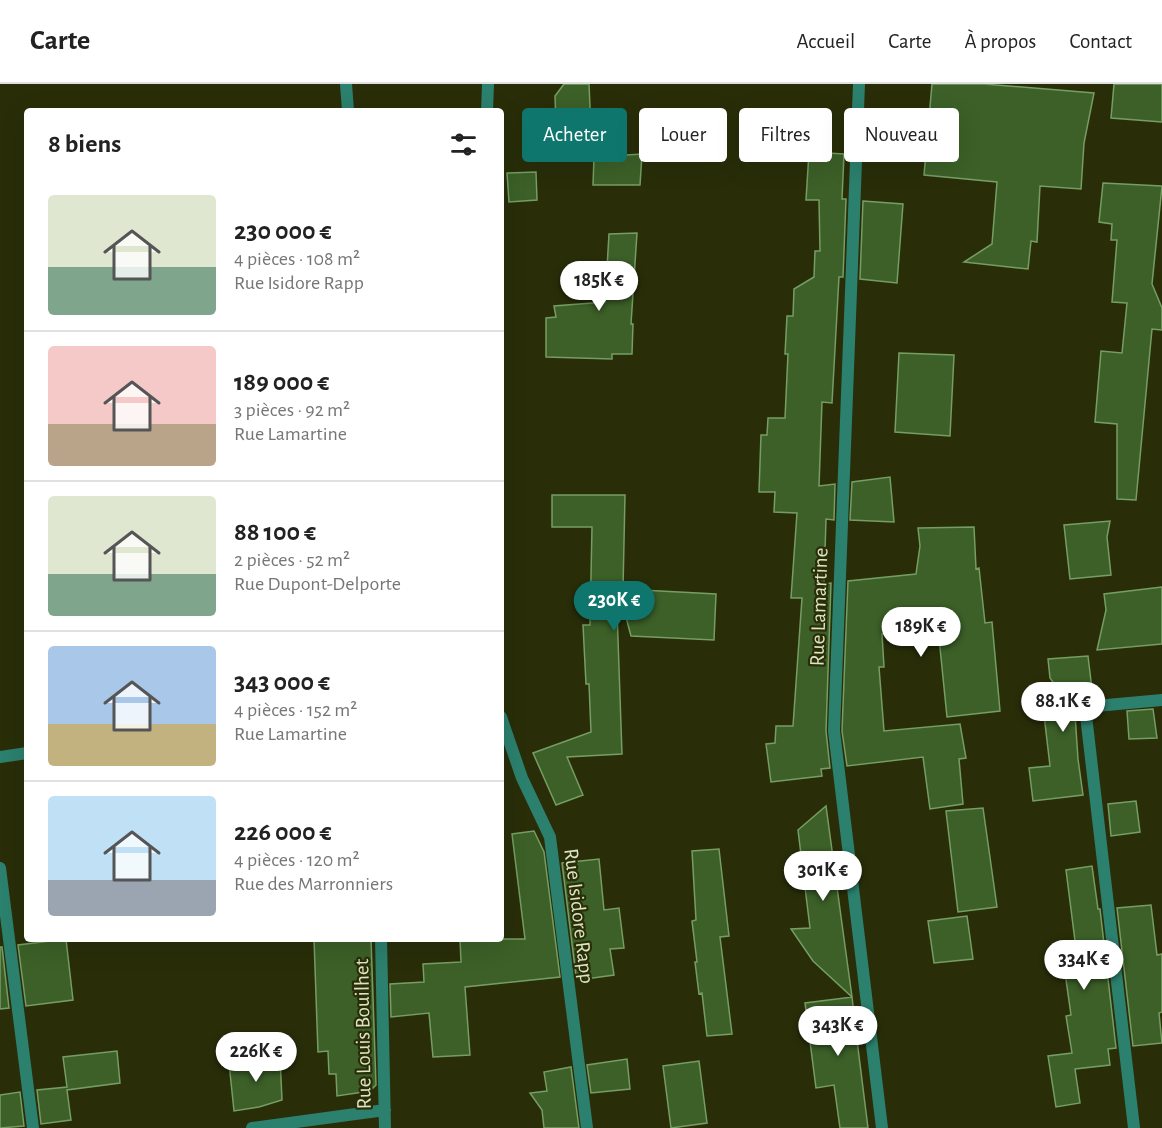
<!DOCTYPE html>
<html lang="fr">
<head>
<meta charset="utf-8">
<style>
	:root { --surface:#fff; --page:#f2f2f2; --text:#222; --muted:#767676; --line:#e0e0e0; --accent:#0f766e }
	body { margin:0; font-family:"Alegreya Sans",sans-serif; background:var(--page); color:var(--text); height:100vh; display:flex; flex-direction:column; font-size:22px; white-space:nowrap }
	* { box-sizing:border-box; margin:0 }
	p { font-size:20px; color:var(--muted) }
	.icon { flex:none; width:33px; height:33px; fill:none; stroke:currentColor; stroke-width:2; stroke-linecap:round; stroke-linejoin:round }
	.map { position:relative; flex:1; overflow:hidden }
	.sheet { position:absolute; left:24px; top:24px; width:480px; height:834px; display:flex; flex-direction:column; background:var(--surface); border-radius:6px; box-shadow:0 6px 24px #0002 }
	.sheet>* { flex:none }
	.hud { position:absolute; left:522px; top:24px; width:549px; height:54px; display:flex; gap:12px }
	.price { position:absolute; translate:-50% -51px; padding:0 14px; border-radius:21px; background:#fff; color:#222; font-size:20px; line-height:39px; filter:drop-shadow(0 2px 3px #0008) }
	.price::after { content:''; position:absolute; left:50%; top:36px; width:18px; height:14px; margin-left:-9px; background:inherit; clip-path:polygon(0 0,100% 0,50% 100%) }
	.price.selected { background:var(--accent); color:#fff }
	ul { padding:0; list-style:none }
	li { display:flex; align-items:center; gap:18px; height:150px; padding:0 24px }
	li+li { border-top:2px solid var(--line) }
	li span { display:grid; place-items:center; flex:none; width:168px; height:120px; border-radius:6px; color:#555 }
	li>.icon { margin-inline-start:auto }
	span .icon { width:72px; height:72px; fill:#fffc; stroke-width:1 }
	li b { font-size:26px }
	h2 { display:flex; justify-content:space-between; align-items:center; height:72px; padding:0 24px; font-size:26px }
	.tag { padding:0 21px; border-radius:6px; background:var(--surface); box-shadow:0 6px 24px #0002; font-size:21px; line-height:54px }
	.tag.selected { background:var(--accent); color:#fff }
	header { display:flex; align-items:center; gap:36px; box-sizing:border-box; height:84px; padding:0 30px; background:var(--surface); border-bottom:2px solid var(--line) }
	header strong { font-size:28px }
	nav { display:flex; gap:33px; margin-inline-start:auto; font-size:21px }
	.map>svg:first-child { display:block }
	.building { fill:#3c6028; stroke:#769d63; stroke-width:1.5 }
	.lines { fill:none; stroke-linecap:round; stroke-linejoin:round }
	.minor { stroke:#2c806e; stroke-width:12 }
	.labels { text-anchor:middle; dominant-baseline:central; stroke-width:4.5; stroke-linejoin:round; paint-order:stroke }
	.street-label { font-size:21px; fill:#dde4c1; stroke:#292e09 }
</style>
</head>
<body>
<header>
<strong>Carte</strong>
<nav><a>Accueil</a><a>Carte</a><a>À propos</a><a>Contact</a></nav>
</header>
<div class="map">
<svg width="1162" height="1044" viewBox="0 0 1162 1044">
	<rect width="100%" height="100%" fill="#292e09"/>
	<path class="building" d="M564,0H589L592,68L557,69L555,12Z
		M932,0H984L1094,9L1084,59L1081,105L1040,102L1037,158L1031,157L1028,185L964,178L992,160L997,98L924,91Z
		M1114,0H1162V38L1111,34Z
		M809,68L844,70L842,115H846L843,193H839L832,319L822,318L819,402L835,400L834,436L826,435L824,500L831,499L826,647L830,684L821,685L822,692L771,698L766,660L775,659L776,642H793L802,514H791L797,429L774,428L775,408H759L761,351H767L768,334H785L788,270H785L787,232H793L794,205L814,193L815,167H820L819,116H806Z
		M642,70L640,101H593L594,73Z
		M536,88L537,116L509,118L507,89Z
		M1103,99L1162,102L1152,200L1162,224V246L1152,245L1136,416L1117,415V340L1095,338L1101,267L1122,269L1127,219L1112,218L1117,156H1111L1112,140L1099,138Z
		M863,117L903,120L897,199L860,195Z
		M637,149L631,240H633L632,270H612V275L546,273V234L556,233L554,222L605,218L609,150Z
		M899,269L954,271L950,352L895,348Z
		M890,393L894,438L850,436L852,398Z
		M552,411H625L623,505L716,510L714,556L631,552L623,522V525L617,526L622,670L567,673L583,711L556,721L533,669L591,648L589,600H586L583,541H590L592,443H552Z
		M1110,437L1107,453L1111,491L1070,495L1064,441Z
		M974,443L976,485L979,484L985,539L992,538L1000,627L947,633L938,544L882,550L884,583H879L884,647L960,640L966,674L959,675L963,720L930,725L923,673L847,682L842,647L848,497L916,490L920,462L918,444Z
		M1162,503V560L1097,566L1106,526L1104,510Z
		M1088,572L1093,614L1080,617L1077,623L1078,634L1075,630L1078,675L1083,711L1033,717L1029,684L1050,682L1044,631L1074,628L1050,594L1048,575Z
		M1153,625L1157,654L1129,655L1127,627Z
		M1136,717L1140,748L1111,752L1108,720Z
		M826,722L842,840L852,913L813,877L791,845L810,844L798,746Z
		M983,724L997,823L958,828L946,727Z
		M534,747L544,768L560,893L465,903L470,971L433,973L429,929L391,933L390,900L424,898L423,880L461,878L460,855H525L512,750Z
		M719,765L729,852L720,853L732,950L707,952L702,909L699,910L695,878H697L692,837L696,836L692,767Z
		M599,775L604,826L619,824L624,864L610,865L614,891L586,895L585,891L576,892L562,779Z
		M1092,782L1098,825H1100L1116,964L1108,965L1110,981L1075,985L1080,1019L1056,1023L1048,972L1072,969L1066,932L1071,931L1061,860L1075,857L1066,786Z
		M1151,821L1157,871L1162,870V928L1159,929L1162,959L1133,962L1117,824Z
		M967,832L973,875L934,879L928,837Z
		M66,855L73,916L26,922L18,861Z
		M314,855H371L376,1001L370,1007L337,1012L336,990H329L328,967L318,968Z
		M0,863H2L9,924L0,925Z
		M852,913L856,948L868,1044H840L834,1001L816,1004L805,919Z
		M117,967L120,999L67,1006L71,1036L41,1040L37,1006L67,1003L63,973Z
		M280,973L282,1016L259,1023L234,1027L229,979Z
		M627,975L630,1005L591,1009L587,981Z
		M699,977L707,1039L671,1044L663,982Z
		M571,983L579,1044H544L542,1026L530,1009L547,1007L544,988Z
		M20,1008L24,1042L0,1044V1011Z"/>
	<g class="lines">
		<path class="minor" d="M346,0L348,27
			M859,0L834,647L882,1044
			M487,27L488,0
			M501,633L522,694L550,753L587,1044
			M0,673L27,669
			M0,784L33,1044
			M381,855L385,1044
			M252,1044L385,1026
			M1134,1044L1085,623L1162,616"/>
	</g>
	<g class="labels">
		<g class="street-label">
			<text transform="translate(819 523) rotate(-88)">Rue Lamartine</text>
			<text transform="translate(579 832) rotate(83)">Rue Isidore Rapp</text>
			<text transform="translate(363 950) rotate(-91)">Rue Louis Bouilhet</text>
		</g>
	</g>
</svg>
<b class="price" style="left:599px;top:228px">185K €</b>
<b class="price selected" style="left:614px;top:548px">230K €</b>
<b class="price" style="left:921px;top:574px">189K €</b>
<b class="price" style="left:1063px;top:649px">88.1K €</b>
<b class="price" style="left:823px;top:818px">301K €</b>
<b class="price" style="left:1084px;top:907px">334K €</b>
<b class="price" style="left:838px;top:973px">343K €</b>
<b class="price" style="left:256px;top:999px">226K €</b>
<div class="hud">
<a class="tag selected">Acheter</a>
<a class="tag">Louer</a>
<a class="tag">Filtres</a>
<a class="tag">Nouveau</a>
</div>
<section class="sheet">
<h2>8 biens<svg class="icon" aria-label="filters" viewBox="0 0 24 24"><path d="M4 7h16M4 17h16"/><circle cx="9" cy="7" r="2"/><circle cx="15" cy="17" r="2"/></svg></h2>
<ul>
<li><span style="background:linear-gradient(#dfe7d0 60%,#7fa58c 0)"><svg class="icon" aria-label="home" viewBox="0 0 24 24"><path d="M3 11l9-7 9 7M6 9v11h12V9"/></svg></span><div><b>230 000 €</b><p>4 pièces · 108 m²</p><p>Rue Isidore Rapp</p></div></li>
<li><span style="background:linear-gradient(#f6c9c9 65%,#b9a48a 0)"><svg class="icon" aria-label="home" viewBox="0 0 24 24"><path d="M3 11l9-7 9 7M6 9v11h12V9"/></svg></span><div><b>189 000 €</b><p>3 pièces · 92 m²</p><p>Rue Lamartine</p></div></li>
<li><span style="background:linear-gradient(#dfe7d0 65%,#7fa58c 0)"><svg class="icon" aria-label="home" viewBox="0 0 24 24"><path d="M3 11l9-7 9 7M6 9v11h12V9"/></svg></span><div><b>88 100 €</b><p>2 pièces · 52 m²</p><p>Rue Dupont-Delporte</p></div></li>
<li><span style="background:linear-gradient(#a9c7e8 65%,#c2b280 0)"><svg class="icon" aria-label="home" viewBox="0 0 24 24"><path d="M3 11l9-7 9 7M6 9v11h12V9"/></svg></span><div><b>343 000 €</b><p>4 pièces · 152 m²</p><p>Rue Lamartine</p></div></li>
<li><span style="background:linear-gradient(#bfe0f5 70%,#9aa5b1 0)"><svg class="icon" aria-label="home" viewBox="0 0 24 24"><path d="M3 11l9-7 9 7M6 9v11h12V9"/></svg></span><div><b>226 000 €</b><p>4 pièces · 120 m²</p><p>Rue des Marronniers</p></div></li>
</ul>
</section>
</div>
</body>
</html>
